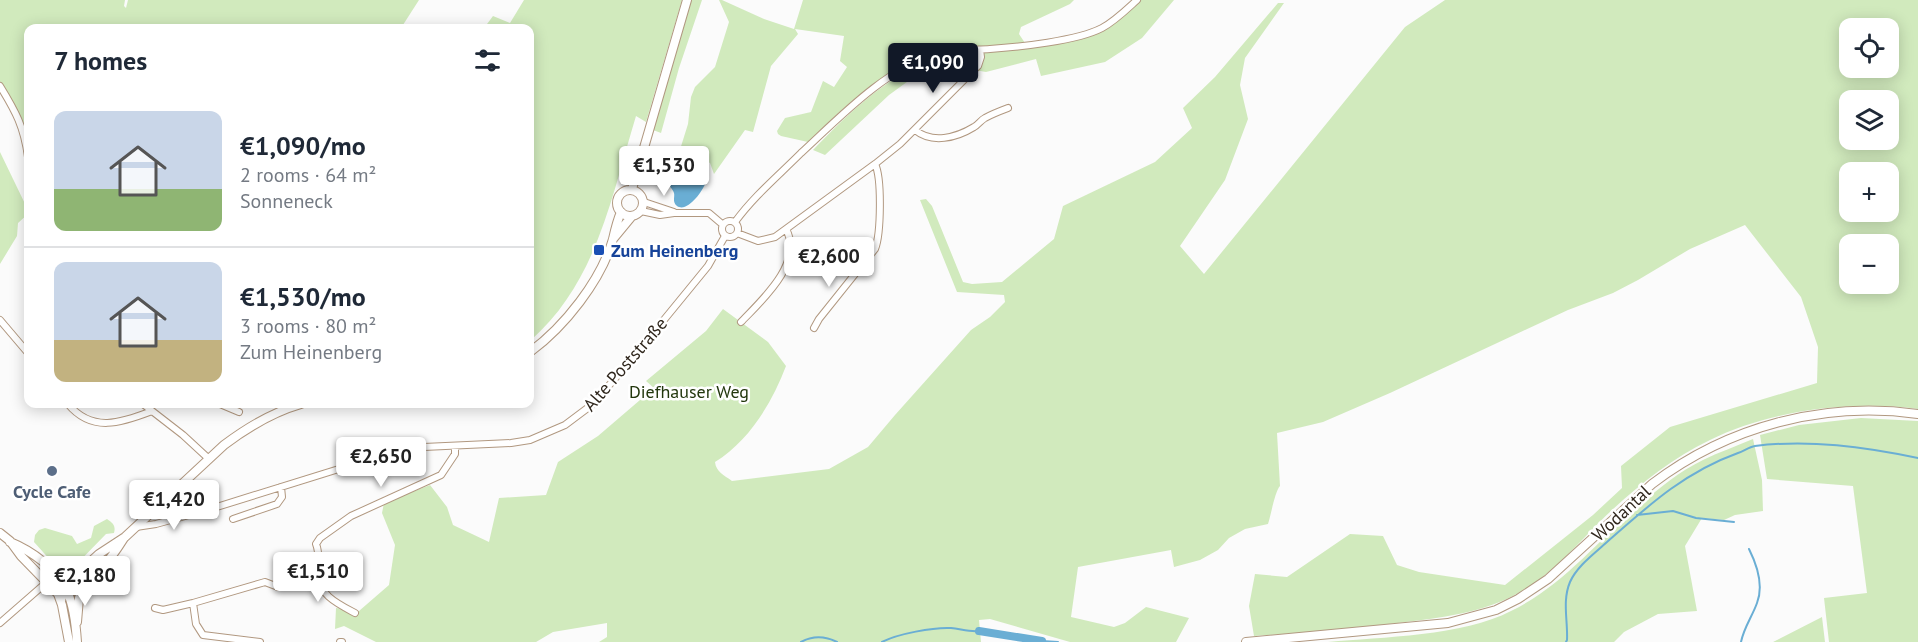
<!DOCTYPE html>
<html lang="en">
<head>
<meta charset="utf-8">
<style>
	:root { --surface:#fff; --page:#f2f2f3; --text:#1f2937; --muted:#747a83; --line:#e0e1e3; --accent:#111827 }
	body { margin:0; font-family:"PT Sans",sans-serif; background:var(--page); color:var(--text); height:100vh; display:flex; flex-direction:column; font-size:22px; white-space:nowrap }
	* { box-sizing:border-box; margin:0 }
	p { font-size:20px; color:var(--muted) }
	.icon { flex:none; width:33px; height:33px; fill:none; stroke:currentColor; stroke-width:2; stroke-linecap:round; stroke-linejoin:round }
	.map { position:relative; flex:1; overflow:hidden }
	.sheet { position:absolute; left:24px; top:24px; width:510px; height:384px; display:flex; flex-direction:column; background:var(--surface); border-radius:12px; box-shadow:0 3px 15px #0003 }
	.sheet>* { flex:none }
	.controls { position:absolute; left:1839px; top:18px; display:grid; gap:12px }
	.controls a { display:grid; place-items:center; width:60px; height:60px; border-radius:12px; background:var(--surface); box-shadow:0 3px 15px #0003; font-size:30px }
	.price { position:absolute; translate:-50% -51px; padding:0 14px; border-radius:6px; background:#fff; color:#222; font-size:20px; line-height:39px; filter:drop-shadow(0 2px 3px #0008) }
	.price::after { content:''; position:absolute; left:50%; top:36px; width:18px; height:14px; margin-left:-9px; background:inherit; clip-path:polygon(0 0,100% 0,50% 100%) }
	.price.selected { background:var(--accent); color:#fff }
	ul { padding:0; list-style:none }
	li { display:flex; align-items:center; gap:18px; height:150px; padding:0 30px }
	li+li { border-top:2px solid var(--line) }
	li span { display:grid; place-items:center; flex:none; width:168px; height:120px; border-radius:12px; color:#555 }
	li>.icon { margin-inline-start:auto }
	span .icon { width:72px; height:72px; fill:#fffc; stroke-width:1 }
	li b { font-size:26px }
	h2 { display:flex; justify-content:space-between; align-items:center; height:72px; padding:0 30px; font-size:26px }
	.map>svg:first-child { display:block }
	.green { fill:#d1eabd; fill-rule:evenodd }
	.water { fill:#6aaed4 }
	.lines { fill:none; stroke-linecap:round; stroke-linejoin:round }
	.stream { stroke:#6aaed4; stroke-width:2 }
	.canal { stroke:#6aaed4; stroke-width:8 }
	.street-casing { stroke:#b19880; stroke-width:8 }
	.secondary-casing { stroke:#b19880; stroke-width:10 }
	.street { stroke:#fff; stroke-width:6 }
	.secondary { stroke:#fff; stroke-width:8 }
	.transit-dot { fill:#1a4fb4; stroke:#fff; stroke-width:2 }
	.service-dot { fill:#5c6f8a; stroke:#fff; stroke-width:2 }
	.labels { text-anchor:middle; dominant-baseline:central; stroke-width:5; stroke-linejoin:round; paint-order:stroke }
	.transit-label { font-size:18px; font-weight:bold; fill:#164399; stroke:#fff; text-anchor:start }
	.street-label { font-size:18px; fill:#30271d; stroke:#fff }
	.park-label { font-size:18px; fill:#22370d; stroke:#fff }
	.service-label { font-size:18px; font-weight:bold; fill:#4e5e75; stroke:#fff }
</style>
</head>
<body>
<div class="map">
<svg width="1918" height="642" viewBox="0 0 1918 642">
	<rect width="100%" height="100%" fill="#fbfbfb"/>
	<path class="green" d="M0,0H125L124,6L126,8L128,0H419L401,28H28V130L24,128L0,82Z
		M524,0H682L646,122L636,116C611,198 597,282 530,341V28H484L493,16L510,23Z
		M691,0H702L679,68L661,133L653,130Z
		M719,0H722L764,19L794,29L803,0H1074L1070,4L1021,27L1019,34L1025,43L1034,46L1100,32L1119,20L1141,0H1174L1142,38L1105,62L1041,76L1036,59L986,72L969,69L944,68L918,74L889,95L825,155L813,150C843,119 874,88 913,68C921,63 931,61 939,57L936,52C884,69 847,104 808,142L781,136L778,134L777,131L785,118L811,112L823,81L834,87L847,67L840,61L844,36L795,29L798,34L771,66L753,132L745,130L714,174L710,163L692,153L689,157L678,156L688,124L691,97L695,87L715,67L729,22Z
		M1445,0H1918V409C1853,400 1770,410 1710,440C1674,457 1640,484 1611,511C1581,539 1556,572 1520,592C1484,613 1440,618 1398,623C1350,629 1302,633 1254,636L1249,606L1255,574L1287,577L1350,534L1383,536L1397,565L1419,572L1505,585L1593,515L1622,488L1621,466L1670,427L1817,383L1818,347L1801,297L1745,225L1690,249L1638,280L1613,293L1568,310L1390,393L1323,422L1277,433L1280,486C1275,491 1271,515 1268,524L1245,529L1229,538L1218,550L1200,560L1174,567L1171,550L1078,567L1071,617L1114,627L1125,623L1146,607L1189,618L1176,642H1070L990,619L979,620L981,642H599L607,637V623L553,632L536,642H376L344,626L335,629L336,608L359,611L389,585L395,545L382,513L384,503L430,485L447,507L453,525L489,542L499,498L546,495L558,462L598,436L654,388L646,381L706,331L723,309L768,342L786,366C772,403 749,441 715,462C716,472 724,475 732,481L829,469L868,447L895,415L971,330L990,317L1005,302L1004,295L957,292L920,200L926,199L932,206L963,282L972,284L1002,282L1054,239L1063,206L1155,162L1192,128L1183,108L1215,77L1278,3H1284L1245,58L1240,85L1248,119L1225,180L1180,246L1204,274L1405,27ZM1850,28H1888V68H1850ZM1850,100H1888V140H1850ZM1850,172H1888V212H1850ZM1850,244H1888V284H1850Z
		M0,152L28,210V214L18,223L17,236L0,264Z
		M1861,418L1918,421V642H1829L1824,598L1867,593L1853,486L1767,479L1760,435L1799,425Z
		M1753,439L1762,480L1763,511L1735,515L1724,520L1702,518L1685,546L1697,611L1658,614L1624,632L1614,642H1328C1382,637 1463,636 1511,611C1564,585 1596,542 1640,505C1659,488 1680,471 1703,460C1719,452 1737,446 1753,439Z
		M107,519C113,523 116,526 114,533L106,534L69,572H61L34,542L35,535L39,530L45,528L72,536L77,544L91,538L94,526Z
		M1822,617L1825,642H1773Z"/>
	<path class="water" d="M685,158L704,166C706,172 707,178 705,184C702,192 687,213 677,206C672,202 675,197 674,193C673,189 668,185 666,181C670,169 672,163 685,158Z"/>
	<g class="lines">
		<path class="stream" d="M1637,515L1673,511L1696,518L1734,522
			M1042,641L1058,642
			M801,642C812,636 825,636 837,642
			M882,642C897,634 934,627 951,628C961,629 969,632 979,631
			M1566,642L1567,640C1568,621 1562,601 1570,582C1577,566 1595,553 1607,542C1649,505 1685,472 1738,453C1744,451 1749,447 1755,446C1809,439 1865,447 1918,458
			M1741,642C1744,627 1752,617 1757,603C1764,585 1757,565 1749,549"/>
		<path class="canal" d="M979,631L1042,641"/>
		<g class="street-casing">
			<path id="street" d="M0,86C16,112 24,127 28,157
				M915,130C932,144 956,138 974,127C978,125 981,120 985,118C992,114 1000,111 1008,108
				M644,202L674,212
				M641,211L660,215L674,213H709L722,224
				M722 229a8 8 0 1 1 16 0a8 8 0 1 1-16 0Z
				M735,222C754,196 778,176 801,153C839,118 885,69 936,54C952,49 973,50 990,49C1019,47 1077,41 1102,28C1115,21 1126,10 1137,0
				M737,233L758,241L775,237L875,164L900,144L978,66L981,57L980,50
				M0,320L28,353
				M741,322C762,300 804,263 786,229
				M814,328L819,319L875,249C881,234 882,178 875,164
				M68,404C92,433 121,423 152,411
				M143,404L183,435L209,459
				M220,404L239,412
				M233,519L277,504L282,497L281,487
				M136,527L156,524L207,510L342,468L409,450L424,447L511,443L530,440L565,425L593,404L636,354L708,266L725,236
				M193,603L196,624L203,635L260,642
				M155,608L163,610L193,603L265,582L278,587L286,584
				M355,613C338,604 317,594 318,573C318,562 320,554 316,544L320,538L351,516L441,475L455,454V446
				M0,623L47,582
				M340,642H342"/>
		</g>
		<g class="secondary-casing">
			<path id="secondary" d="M632,189L687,0
				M617 203a13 13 0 1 1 26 0a13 13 0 1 1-26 0Z
				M613,239L632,216
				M530,352C564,327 601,281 613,239C615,230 617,221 621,212
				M0,533L10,541L21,556L58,594L62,605L69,642
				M10,542C32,551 57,569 67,591C74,606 76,626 77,642
				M63,591C85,597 114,554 124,538
				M61,601L64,586L99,554L125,537L224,445C248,427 273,412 301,404
				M77,622L79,598L83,587
				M1246,642L1448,623L1496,610L1518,599L1548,579L1652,484C1728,426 1824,401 1918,414"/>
		</g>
		<use href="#street" class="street"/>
		<use href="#secondary" class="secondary"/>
	</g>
	<rect class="transit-dot" x="593" y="244" width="12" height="12" rx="3"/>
	<circle class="service-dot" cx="52" cy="471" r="6"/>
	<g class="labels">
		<g class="transit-label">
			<text x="611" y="250">Zum Heinenberg</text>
		</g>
		<g class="street-label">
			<text transform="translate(625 364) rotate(-49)">Alte Poststraße</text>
			<text transform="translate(1621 513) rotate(-43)">Wodantal</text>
		</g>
		<g class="park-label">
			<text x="689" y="391">Diefhauser Weg</text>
		</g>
		<g class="service-label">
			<text x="52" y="491">Cycle Cafe</text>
		</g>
	</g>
</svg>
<div class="controls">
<a><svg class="icon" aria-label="locate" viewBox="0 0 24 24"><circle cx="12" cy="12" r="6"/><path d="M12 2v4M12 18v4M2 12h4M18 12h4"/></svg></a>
<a><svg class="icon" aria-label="layers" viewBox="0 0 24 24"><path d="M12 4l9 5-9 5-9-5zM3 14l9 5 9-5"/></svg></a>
<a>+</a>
<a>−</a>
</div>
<b class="price selected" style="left:933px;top:94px">€1,090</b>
<b class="price" style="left:664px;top:197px">€1,530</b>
<b class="price" style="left:829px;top:288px">€2,600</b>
<b class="price" style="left:381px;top:488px">€2,650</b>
<b class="price" style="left:174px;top:531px">€1,420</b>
<b class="price" style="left:318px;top:603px">€1,510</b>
<b class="price" style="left:85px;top:607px">€2,180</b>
<section class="sheet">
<h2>7 homes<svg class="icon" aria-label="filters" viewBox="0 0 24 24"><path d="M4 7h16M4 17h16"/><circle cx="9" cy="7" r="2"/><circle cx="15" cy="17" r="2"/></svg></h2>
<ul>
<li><span style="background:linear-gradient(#c9d6e8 65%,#8fb573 0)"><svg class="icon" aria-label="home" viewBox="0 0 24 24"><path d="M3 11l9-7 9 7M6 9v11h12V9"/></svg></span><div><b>€1,090/mo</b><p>2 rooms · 64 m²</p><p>Sonneneck</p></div></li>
<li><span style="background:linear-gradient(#c9d6e8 65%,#c2b280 0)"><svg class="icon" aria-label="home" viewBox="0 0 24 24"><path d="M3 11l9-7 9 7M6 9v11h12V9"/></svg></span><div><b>€1,530/mo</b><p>3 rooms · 80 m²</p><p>Zum Heinenberg</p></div></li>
</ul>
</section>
</div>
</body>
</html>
